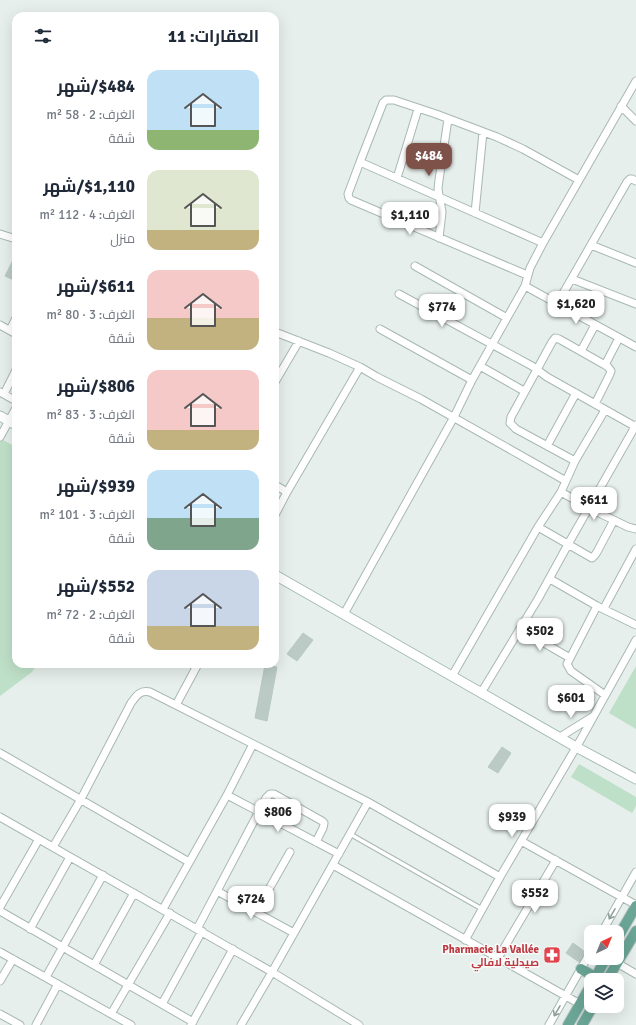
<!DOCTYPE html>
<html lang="ar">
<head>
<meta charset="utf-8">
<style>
	:root { --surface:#fff; --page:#f2f2f3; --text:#1f2937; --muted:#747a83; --accent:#7f5249 }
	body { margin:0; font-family:Signika,Cairo,sans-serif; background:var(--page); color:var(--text); direction:rtl; height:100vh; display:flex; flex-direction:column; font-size:15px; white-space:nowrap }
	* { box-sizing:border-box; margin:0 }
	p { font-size:13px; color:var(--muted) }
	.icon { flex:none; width:22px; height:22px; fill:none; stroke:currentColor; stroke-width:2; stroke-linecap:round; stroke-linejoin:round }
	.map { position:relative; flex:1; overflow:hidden; direction:ltr }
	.panel { position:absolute; left:12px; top:12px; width:267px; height:656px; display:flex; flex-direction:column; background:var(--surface); border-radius:12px; box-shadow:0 4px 16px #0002; direction:rtl }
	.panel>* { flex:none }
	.needle { width:26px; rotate:43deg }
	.tools { position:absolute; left:584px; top:925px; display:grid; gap:8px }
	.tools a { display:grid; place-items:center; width:40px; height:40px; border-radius:8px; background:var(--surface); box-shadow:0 4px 16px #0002; font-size:20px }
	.price { position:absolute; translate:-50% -34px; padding:0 9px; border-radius:8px; background:#fff; color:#222; font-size:13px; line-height:26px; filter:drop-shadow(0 1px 2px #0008) }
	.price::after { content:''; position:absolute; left:50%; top:24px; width:12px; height:9px; margin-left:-6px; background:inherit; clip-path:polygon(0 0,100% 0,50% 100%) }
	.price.active { background:var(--accent); color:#fff }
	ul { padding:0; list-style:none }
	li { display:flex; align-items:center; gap:12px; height:100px; padding:0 20px }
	li span { display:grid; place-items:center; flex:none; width:112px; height:80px; border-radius:12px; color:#555 }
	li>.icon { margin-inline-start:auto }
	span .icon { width:48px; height:48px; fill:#fffc; stroke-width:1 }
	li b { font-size:17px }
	h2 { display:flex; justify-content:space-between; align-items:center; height:48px; padding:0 20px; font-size:17px }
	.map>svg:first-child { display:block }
	.green { fill:#bfe0c8 }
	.building { fill:#bbcac4; stroke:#b8c9c2 }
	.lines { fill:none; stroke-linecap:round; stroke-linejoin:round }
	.service-casing { stroke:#a8b8b2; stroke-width:5.5 }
	.minor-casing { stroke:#a8b8b2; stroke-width:9 }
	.secondary-casing { stroke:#a4bbb3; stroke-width:11 }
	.primary-casing { stroke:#c2cac8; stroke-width:12 }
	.service { stroke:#fff; stroke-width:3.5 }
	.minor { stroke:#fff; stroke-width:7 }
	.secondary { stroke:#fff; stroke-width:9 }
	.primary { stroke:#6aa596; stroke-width:10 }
	.oneway { stroke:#92a09c }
	.labels { text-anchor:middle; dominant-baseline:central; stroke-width:3; stroke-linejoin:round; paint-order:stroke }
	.health-label { font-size:11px; font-weight:bold; fill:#be3a42; stroke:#f7fbf9; text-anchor:end }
</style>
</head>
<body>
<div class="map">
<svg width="636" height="1025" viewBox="0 0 636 1025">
	<rect width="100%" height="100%" fill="#e6efeb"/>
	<path class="green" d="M1,439L16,447V664H37L32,672L0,696V441Z
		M636,666V729L609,713Z
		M579,764L636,797V806L632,813L571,777Z"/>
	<path class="building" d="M16,254V281L5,276Z
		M303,633L313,640L297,661L287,654Z
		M265,665L277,667L267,721L255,718Z
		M502,747L511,753L498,773L488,767Z
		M573,943L588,954L582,964L566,953Z"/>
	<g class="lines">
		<g class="service-casing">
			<path id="service" d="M350,834L482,909"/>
		</g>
		<g class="minor-casing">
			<path id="minor" d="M621,106L636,121
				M360,162L348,194L349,198L351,200L527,275
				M397,178L418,109
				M475,213L483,132
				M0,234L16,239
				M439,238L442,212L438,189L439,180L448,119
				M543,243L360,162L383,103L386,100H394L436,114L497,137L523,149L579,180
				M591,245L636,263
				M415,266L507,318
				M572,279L636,304
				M525,286L636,347
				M399,294L532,366L547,377L636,427
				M557,304L627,182L630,179H632L636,181
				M0,325L16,334
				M380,329L472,380
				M10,330L16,318
				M275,332L329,353L360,367L377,377L421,399L566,481
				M581,351L595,325
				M605,365L619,338
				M480,366L524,391
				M275,382L299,341
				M0,392L16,401
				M4,394L16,370
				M0,437L16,408
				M547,446L576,393
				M575,461L516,429L510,423L511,417L552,342L555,338L559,339L605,365L608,367L611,371L610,374L595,404
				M275,485L287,492
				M561,492L589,508L628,527L636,529
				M275,515L287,492L360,367
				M538,527L592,558L595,555L597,552L614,520
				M550,579L597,606L636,625
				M597,606L567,664L571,671L605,695
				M604,608L636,549
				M344,614L454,417L472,380L525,286L530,268L543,243L636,81
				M520,629L570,658
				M452,676L538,527L561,492L575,461L605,410
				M481,693L538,599L571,539L636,425
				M176,705L198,664
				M560,737L592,717
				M0,753L189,862
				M227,795L339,854
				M0,817L272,972L359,1025
				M521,841L636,905
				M53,847L81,799L131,703C137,695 140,690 150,692L368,802L500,877
				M333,865L580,1004
				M217,891L294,933
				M0,907L39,839
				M163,909L227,795L253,744
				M0,911L193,1022
				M256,912L290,852
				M30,929L70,857
				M197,929L266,798L270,794H274L322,821L324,823L323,828L316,842
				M602,932L636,872
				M465,940L500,877L581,739L636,640
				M0,952L131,1025
				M498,958L556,860
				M617,963L636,974
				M94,965L134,893
				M46,977L103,875
				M0,981L13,959
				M162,1004L202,931
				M0,1014L20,1025
				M111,1014L170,913
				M36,1025L58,984
				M191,1025L233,949
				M241,1025L272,972L368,802
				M549,1025L591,951"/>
		</g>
		<g class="secondary-casing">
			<path id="secondary" d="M0,416L16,425
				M275,575L576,747L636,779"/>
		</g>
		<g class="primary-casing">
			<path id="primary" d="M617,939L636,906
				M581,969L595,977
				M594,980L606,958
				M607,980L636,931
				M568,1025L591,985
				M582,1025L593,1006"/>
		</g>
		<use href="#service" class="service"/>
		<use href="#minor" class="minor"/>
		<use href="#secondary" class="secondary"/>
		<use href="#primary" class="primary"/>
	</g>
	<defs><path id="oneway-shaft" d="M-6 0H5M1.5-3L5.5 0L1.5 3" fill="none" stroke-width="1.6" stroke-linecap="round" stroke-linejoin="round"/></defs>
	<g class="oneway">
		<use href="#oneway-shaft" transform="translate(612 914) rotate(120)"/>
		<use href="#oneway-shaft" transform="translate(557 1011) rotate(120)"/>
	</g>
	<defs>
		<g id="pharmacy-square" transform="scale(0.9)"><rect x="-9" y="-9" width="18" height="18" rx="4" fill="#e0444e" stroke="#f7fbf9"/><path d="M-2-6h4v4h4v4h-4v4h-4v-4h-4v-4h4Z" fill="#fff"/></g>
	</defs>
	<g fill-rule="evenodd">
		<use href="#pharmacy-square" x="552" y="955"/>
	</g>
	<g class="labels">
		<g class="health-label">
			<text x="539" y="949">Pharmacie La Vallée<tspan x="539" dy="13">صيدلية لافالي</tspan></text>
		</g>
	</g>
</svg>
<div class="tools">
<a><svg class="needle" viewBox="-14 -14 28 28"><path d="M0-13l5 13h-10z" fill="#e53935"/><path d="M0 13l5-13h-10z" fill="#747a83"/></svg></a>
<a><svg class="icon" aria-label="layers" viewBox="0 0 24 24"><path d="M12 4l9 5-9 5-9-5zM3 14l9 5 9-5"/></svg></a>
</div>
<b class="price active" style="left:429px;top:177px">$484</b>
<b class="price" style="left:410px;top:236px">$1,110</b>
<b class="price" style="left:576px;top:325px">$1,620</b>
<b class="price" style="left:442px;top:328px">$774</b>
<b class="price" style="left:594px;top:521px">$611</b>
<b class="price" style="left:540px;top:652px">$502</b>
<b class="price" style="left:571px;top:719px">$601</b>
<b class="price" style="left:278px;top:833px">$806</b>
<b class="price" style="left:512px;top:838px">$939</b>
<b class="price" style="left:535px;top:914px">$552</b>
<b class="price" style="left:251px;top:920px">$724</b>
<section class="panel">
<h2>العقارات: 11<svg class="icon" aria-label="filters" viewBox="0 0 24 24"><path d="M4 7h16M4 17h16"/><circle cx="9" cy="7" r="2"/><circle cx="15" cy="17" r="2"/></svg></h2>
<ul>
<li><span style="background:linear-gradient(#bfe0f5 75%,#8fb573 0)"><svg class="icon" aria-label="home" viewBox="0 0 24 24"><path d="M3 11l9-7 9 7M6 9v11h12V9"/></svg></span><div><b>$484/شهر</b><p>الغرف: 2 · 58 m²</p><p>شقة</p></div></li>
<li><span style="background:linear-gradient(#dfe7d0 75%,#c2b280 0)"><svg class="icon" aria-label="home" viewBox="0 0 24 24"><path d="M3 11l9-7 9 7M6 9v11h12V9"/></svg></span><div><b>$1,110/شهر</b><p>الغرف: 4 · 112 m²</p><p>منزل</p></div></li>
<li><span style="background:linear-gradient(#f6c9c9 60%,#c2b280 0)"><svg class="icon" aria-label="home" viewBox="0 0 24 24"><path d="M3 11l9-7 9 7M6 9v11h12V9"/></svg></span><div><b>$611/شهر</b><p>الغرف: 3 · 80 m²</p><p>شقة</p></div></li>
<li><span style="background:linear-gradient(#f6c9c9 75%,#c2b280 0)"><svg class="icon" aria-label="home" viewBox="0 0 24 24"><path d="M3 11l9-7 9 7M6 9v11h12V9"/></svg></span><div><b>$806/شهر</b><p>الغرف: 3 · 83 m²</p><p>شقة</p></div></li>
<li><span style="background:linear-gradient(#bfe0f5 60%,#7fa58c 0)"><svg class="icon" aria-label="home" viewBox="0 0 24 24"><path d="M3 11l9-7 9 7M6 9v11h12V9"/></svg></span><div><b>$939/شهر</b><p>الغرف: 3 · 101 m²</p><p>شقة</p></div></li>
<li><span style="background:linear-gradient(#c9d6e8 70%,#c2b280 0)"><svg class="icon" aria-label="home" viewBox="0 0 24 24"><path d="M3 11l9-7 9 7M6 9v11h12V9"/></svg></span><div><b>$552/شهر</b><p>الغرف: 2 · 72 m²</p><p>شقة</p></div></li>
</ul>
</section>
</div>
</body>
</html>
